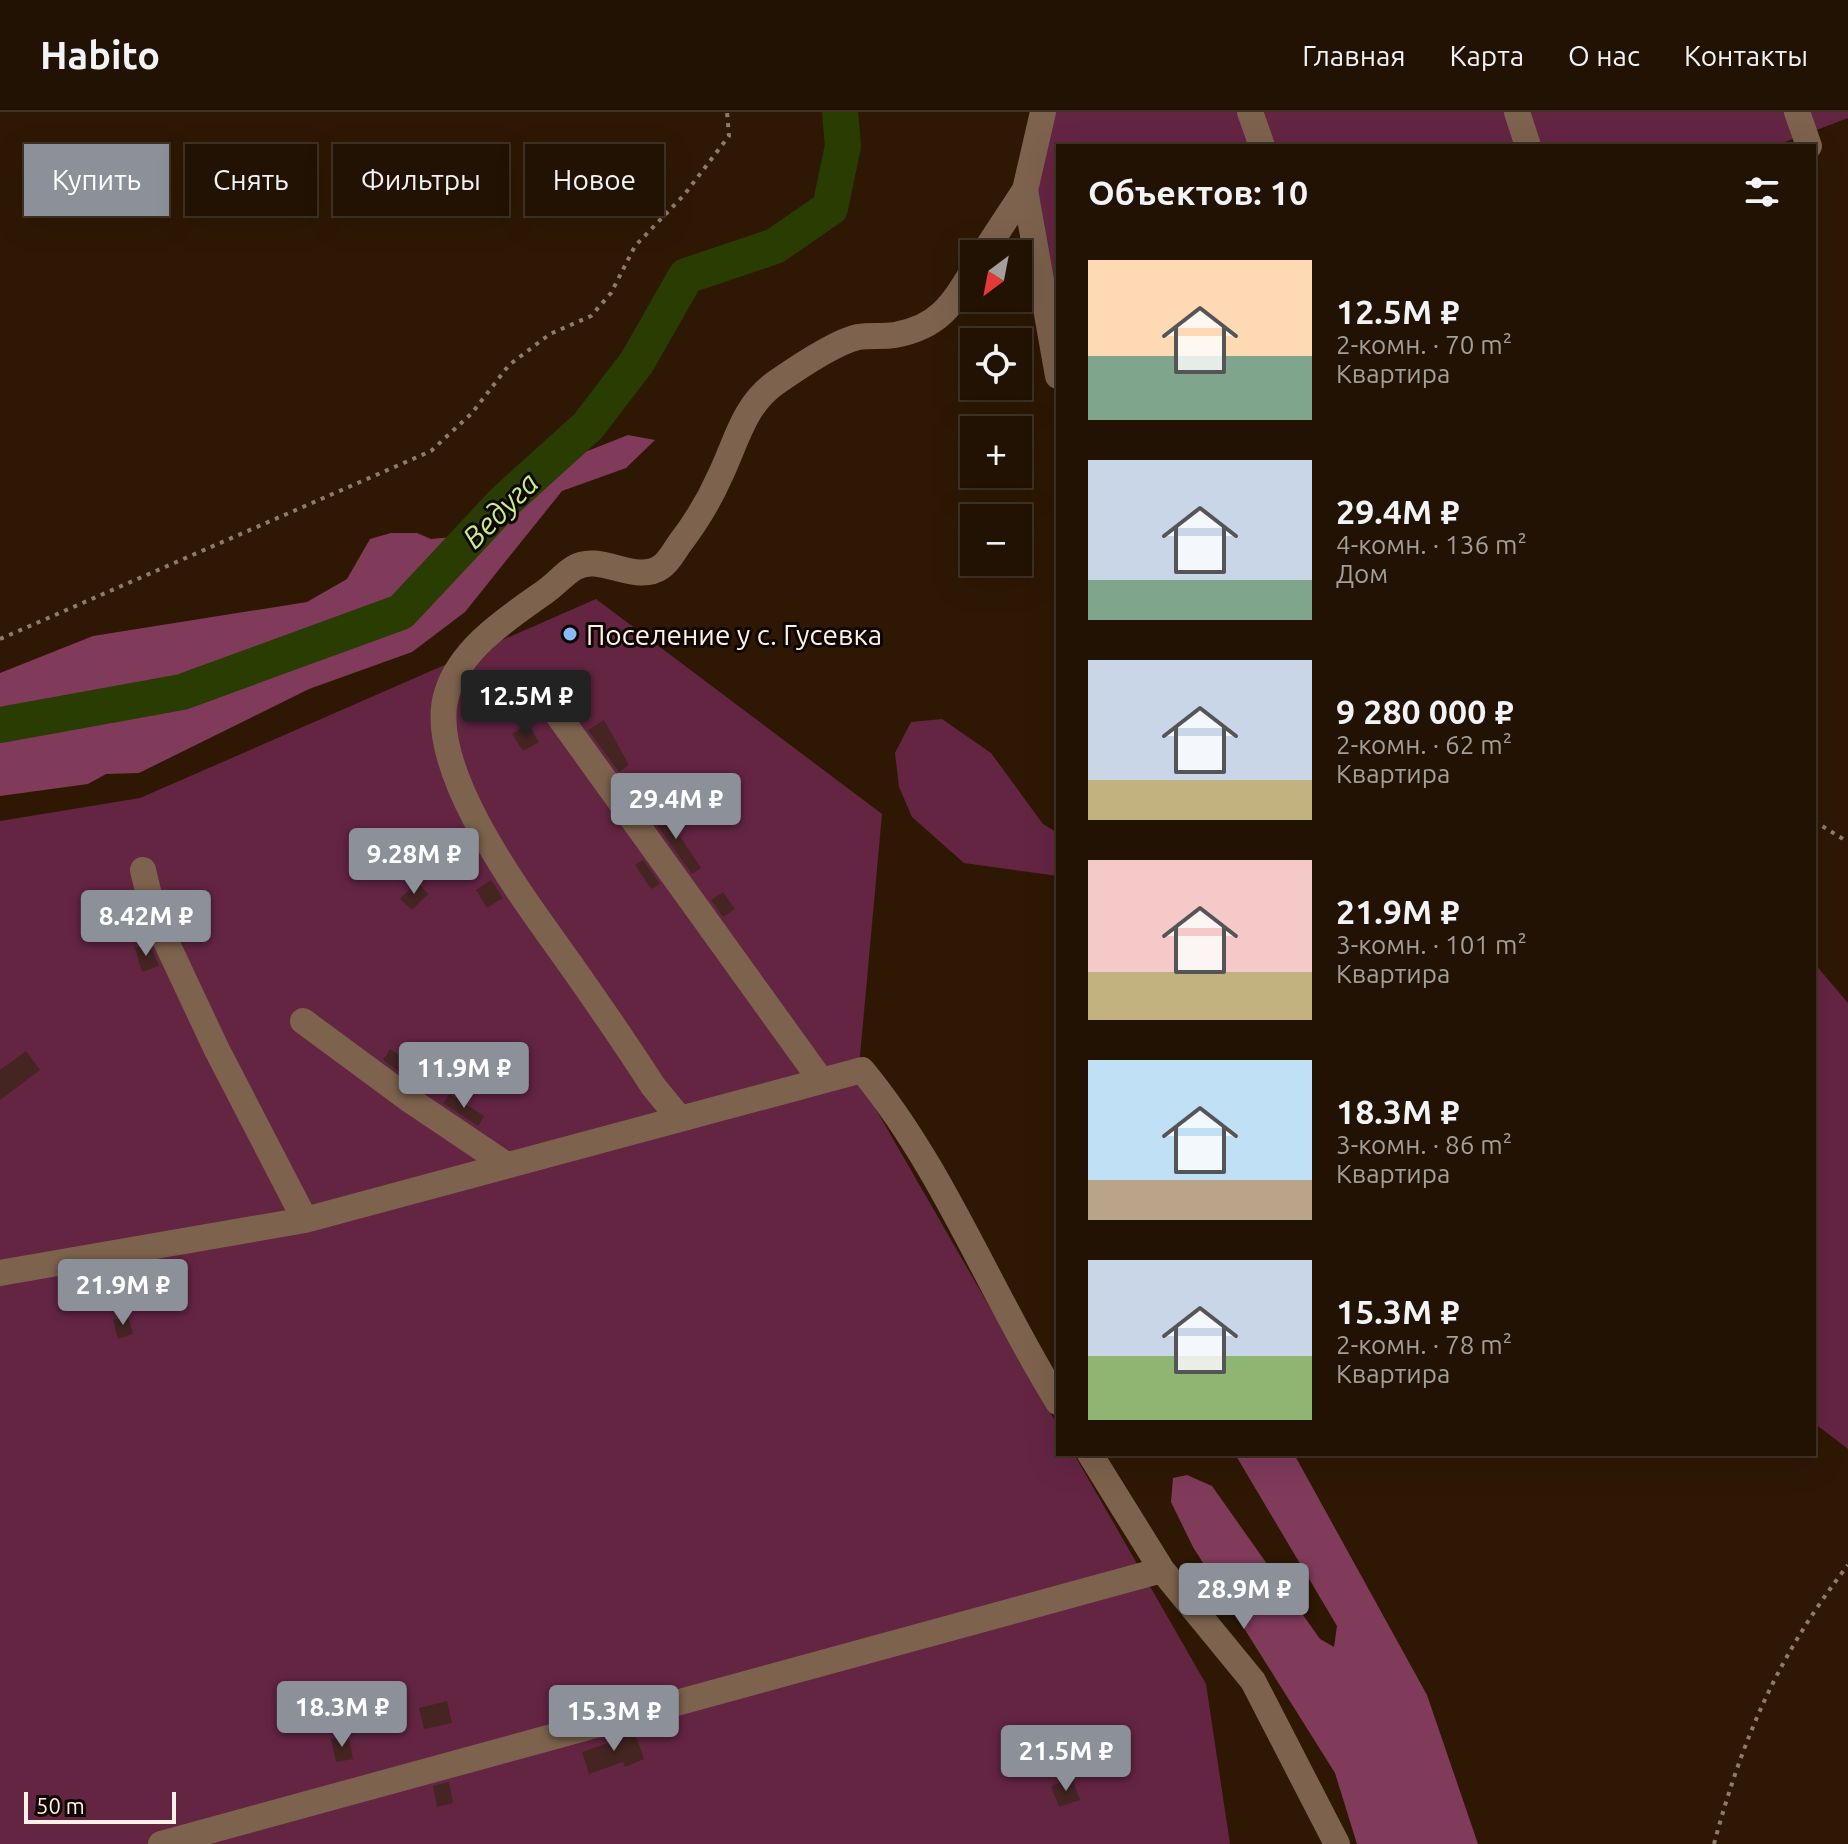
<!DOCTYPE html>
<html lang="ru">
<head>
<meta charset="utf-8">
<style>
	:root { --surface:#221203; --page:#2e2012; --text:#f1f3f6; --muted:#a29e9a; --line:#3f3225; --accent:#8c9099 }
	body { margin:0; font-family:Ubuntu,sans-serif; background:var(--page); color:var(--text); height:100vh; display:flex; flex-direction:column; font-size:30px; white-space:nowrap }
	* { box-sizing:border-box; margin:0 }
	p { font-size:26px; color:var(--muted) }
	.icon { flex:none; width:44px; height:44px; fill:none; stroke:currentColor; stroke-width:2; stroke-linecap:round; stroke-linejoin:round }
	.map { position:relative; flex:1; overflow:hidden }
	.side { position:absolute; left:1056px; top:32px; width:760px; height:1312px; display:flex; flex-direction:column; background:var(--surface); border-radius:0px; box-shadow:0 8px 32px #0002,0 0 0 2px var(--line) }
	.side>* { flex:none }
	.hud { position:absolute; left:24px; top:32px; width:760px; height:72px; display:flex; gap:16px }
	.needle { width:52px; rotate:212deg }
	.tools { position:absolute; left:960px; top:128px; display:grid; gap:16px }
	.tools a { display:grid; place-items:center; width:72px; height:72px; border-radius:0px; background:var(--surface); box-shadow:0 8px 32px #0002,0 0 0 2px var(--line); font-size:40px }
	.scale { position:absolute; left:24px; bottom:20px; width:152px; box-sizing:border-box; padding-left:8px; border:4px solid #fef2e8; border-top:0; font-size:22px; line-height:28px; white-space:nowrap; color:#fef2e8; -webkit-text-stroke:6px #0f0602; paint-order:stroke }
	.price { position:absolute; translate:-50% -68px; padding:0 18px; border-radius:8px; background:var(--accent); color:#fff; font-size:26px; line-height:52px; filter:drop-shadow(0 2px 4px #0008) }
	.price::after { content:''; position:absolute; left:50%; top:48px; width:24px; height:18px; margin-left:-12px; background:inherit; clip-path:polygon(0 0,100% 0,50% 100%) }
	.price.selected { background:#222; color:#fff }
	ul { padding:0; list-style:none }
	li { display:flex; align-items:center; gap:24px; height:200px; padding:0 32px }
	li span { display:grid; place-items:center; flex:none; width:224px; height:160px; border-radius:0px; color:#555 }
	li>.icon { margin-inline-start:auto }
	span .icon { width:96px; height:96px; fill:#fffc; stroke-width:1 }
	li b { font-size:34px }
	h2 { display:flex; justify-content:space-between; align-items:center; height:96px; padding:0 32px; font-size:34px }
	.tag { padding:0 28px; border-radius:0px; background:var(--surface); box-shadow:0 8px 32px #0002,0 0 0 2px var(--line); font-size:28px; line-height:72px }
	.tag.selected { background:var(--accent); color:#fff }
	header { display:flex; align-items:center; gap:48px; box-sizing:border-box; height:112px; padding:0 40px; background:var(--surface); border-bottom:2px solid var(--line) }
	header strong { font-size:38px }
	nav { display:flex; gap:44px; margin-inline-start:auto; font-size:28px }
	.map>svg:first-child { display:block }
	.green { fill:#642543 }
	.forest { fill:#803b5a }
	.lines { fill:none; stroke-linecap:round; stroke-linejoin:round }
	.river { stroke:#293c02; stroke-width:36 }
	.building { fill:#442522 }
	.path { stroke:#8d7c6c; stroke-width:4; stroke-dasharray:4 6; stroke-linecap:butt }
	.minor { stroke:#7d634d; stroke-width:26 }
	.poi-dot { fill:#86bbfb; stroke:#0f0602; stroke-width:3 }
	.labels { text-anchor:middle; dominant-baseline:central; stroke-width:6; stroke-linejoin:round; paint-order:stroke }
	.poi-label { font-size:28px; fill:#fef2e8; stroke:#0f0602; text-anchor:start }
	.water-label { font-size:30px; font-style:italic; fill:#c4ec8a; stroke:#0f0602 }
</style>
</head>
<body>
<header>
<strong>Habito</strong>
<nav><a>Главная</a><a>Карта</a><a>О нас</a><a>Контакты</a></nav>
</header>
<div class="map">
<svg width="1848" height="1732" viewBox="0 0 1848 1732">
	<rect width="100%" height="100%" fill="#2e1804"/>
	<path class="green" d="M1051,0H1848V6L1774,34H1058V217L1032,66Z
		M596,487L882,702L858,966L1058,1314V1342H1074L1206,1572L1230,1732H0V709L140,686Z
		M942,607L991,641L1043,712L1058,721V764L964,751L912,705L899,675L895,641L911,610Z
		M1814,851L1848,891V1337L1814,1311Z"/>
	<path class="forest" d="M628,323L655,328L626,356L562,379L465,500L412,540L309,577L139,661L106,662L88,672L0,684V561L93,524L307,490L347,467L370,427L391,421H417L431,427L453,425L532,384L585,340Z
		M1235,1342H1294L1427,1583L1478,1732H1357L1335,1661L1193,1435L1171,1390L1173,1366L1187,1363L1212,1374L1320,1527L1334,1535L1337,1514Z"/>
	<g class="lines">
		<path class="river" d="M0,613L182,580L401,500L504,390L588,314L637,250L686,164L775,134L830,96L843,34L840,0"/>
	</g>
	<path class="building" d="M604,608L629,653L619,660L588,618Z
		M528,612L539,630L523,639L512,622Z
		M662,698L701,756L692,762L651,705Z
		M410,730L429,742L420,755L402,743Z
		M643,748L660,772L651,777L635,753Z
		M491,768L503,786L487,796L476,778Z
		M417,770L428,782L412,798L400,787Z
		M723,780L735,797L723,805L711,788Z
		M149,831L159,854L142,860L135,836Z
		M390,937L410,951L403,963L383,948Z
		M26,939L40,958L0,988V958Z
		M450,982L484,1004L478,1014L443,991Z
		M128,1204L133,1222L118,1227L113,1208Z
		M447,1589L452,1611L424,1617L419,1596Z
		M634,1619L644,1647L625,1655L623,1650L589,1662L582,1640L614,1629L613,1625Z
		M1102,1622L1109,1644L1084,1651L1078,1630Z
		M348,1623L353,1647L336,1650L331,1627Z
		M1072,1666L1080,1688L1059,1695L1051,1674Z
		M449,1670L453,1691L437,1695L433,1674Z"/>
	<g class="lines">
		<path class="path" d="M0,527L431,339L472,301L509,253L550,222L591,204L611,181L635,134L684,83L729,24L727,0
			M1814,709L1848,730
			M1714,1732C1743,1624 1779,1542 1848,1453"/>
		<path class="minor" d="M1043,0L1025,78L1058,264
			M1250,0L1262,34
			M1517,0L1528,34
			M1797,0L1809,34
			M983,142L1025,78
			M542,581L820,967
			M143,758L154,804L216,936L305,1108
			M303,909L410,988L505,1052
			M680,1007L653,974C626,932 597,890 568,849C527,791 423,656 447,581C461,535 510,505 546,479C556,472 564,462 574,456C600,440 635,473 661,455C669,450 675,438 680,431C696,410 709,389 720,364C736,331 743,295 774,272C794,258 835,230 858,225C870,223 883,225 895,223C939,215 952,193 974,157
			M0,1161L305,1108L862,958C944,1057 990,1181 1058,1290
			M1090,1342L1162,1458L1253,1569L1337,1732
			M161,1732L1162,1458"/>
	</g>
	<circle class="poi-dot" cx="570" cy="522" r="8"/>
	<g class="labels">
		<g class="poi-label">
			<text x="586" y="522">Поселение у с. Гусевка</text>
		</g>
		<g class="water-label">
			<text transform="translate(500 398) rotate(-45)">Ведуга</text>
		</g>
	</g>
</svg>
<div class="tools">
<a><svg class="needle" viewBox="-14 -14 28 28"><path d="M0-13l5 13h-10z" fill="#e53935"/><path d="M0 13l5-13h-10z" fill="#a29e9a"/></svg></a>
<a><svg class="icon" aria-label="locate" viewBox="0 0 24 24"><circle cx="12" cy="12" r="6"/><path d="M12 2v4M12 18v4M2 12h4M18 12h4"/></svg></a>
<a>+</a>
<a>−</a>
</div>
<div class="scale">50 m</div>
<b class="price selected" style="left:526px;top:626px">12.5M ₽</b>
<b class="price" style="left:676px;top:729px">29.4M ₽</b>
<b class="price" style="left:414px;top:784px">9.28M ₽</b>
<b class="price" style="left:146px;top:846px">8.42M ₽</b>
<b class="price" style="left:464px;top:998px">11.9M ₽</b>
<b class="price" style="left:123px;top:1215px">21.9M ₽</b>
<b class="price" style="left:1244px;top:1519px">28.9M ₽</b>
<b class="price" style="left:342px;top:1637px">18.3M ₽</b>
<b class="price" style="left:614px;top:1641px">15.3M ₽</b>
<b class="price" style="left:1066px;top:1681px">21.5M ₽</b>
<div class="hud">
<a class="tag selected">Купить</a>
<a class="tag">Снять</a>
<a class="tag">Фильтры</a>
<a class="tag">Новое</a>
</div>
<section class="side">
<h2>Объектов: 10<svg class="icon" aria-label="filters" viewBox="0 0 24 24"><path d="M4 7h16M4 17h16"/><circle cx="9" cy="7" r="2"/><circle cx="15" cy="17" r="2"/></svg></h2>
<ul>
<li><span style="background:linear-gradient(#ffd9b3 60%,#7fa58c 0)"><svg class="icon" aria-label="home" viewBox="0 0 24 24"><path d="M3 11l9-7 9 7M6 9v11h12V9"/></svg></span><div><b>12.5M ₽</b><p>2-комн. · 70 m²</p><p>Квартира</p></div></li>
<li><span style="background:linear-gradient(#c9d6e8 75%,#7fa58c 0)"><svg class="icon" aria-label="home" viewBox="0 0 24 24"><path d="M3 11l9-7 9 7M6 9v11h12V9"/></svg></span><div><b>29.4M ₽</b><p>4-комн. · 136 m²</p><p>Дом</p></div></li>
<li><span style="background:linear-gradient(#c9d6e8 75%,#c2b280 0)"><svg class="icon" aria-label="home" viewBox="0 0 24 24"><path d="M3 11l9-7 9 7M6 9v11h12V9"/></svg></span><div><b>9 280 000 ₽</b><p>2-комн. · 62 m²</p><p>Квартира</p></div></li>
<li><span style="background:linear-gradient(#f6c9c9 70%,#c2b280 0)"><svg class="icon" aria-label="home" viewBox="0 0 24 24"><path d="M3 11l9-7 9 7M6 9v11h12V9"/></svg></span><div><b>21.9M ₽</b><p>3-комн. · 101 m²</p><p>Квартира</p></div></li>
<li><span style="background:linear-gradient(#bfe0f5 75%,#b9a48a 0)"><svg class="icon" aria-label="home" viewBox="0 0 24 24"><path d="M3 11l9-7 9 7M6 9v11h12V9"/></svg></span><div><b>18.3M ₽</b><p>3-комн. · 86 m²</p><p>Квартира</p></div></li>
<li><span style="background:linear-gradient(#c9d6e8 60%,#8fb573 0)"><svg class="icon" aria-label="home" viewBox="0 0 24 24"><path d="M3 11l9-7 9 7M6 9v11h12V9"/></svg></span><div><b>15.3M ₽</b><p>2-комн. · 78 m²</p><p>Квартира</p></div></li>
</ul>
</section>
</div>
</body>
</html>
